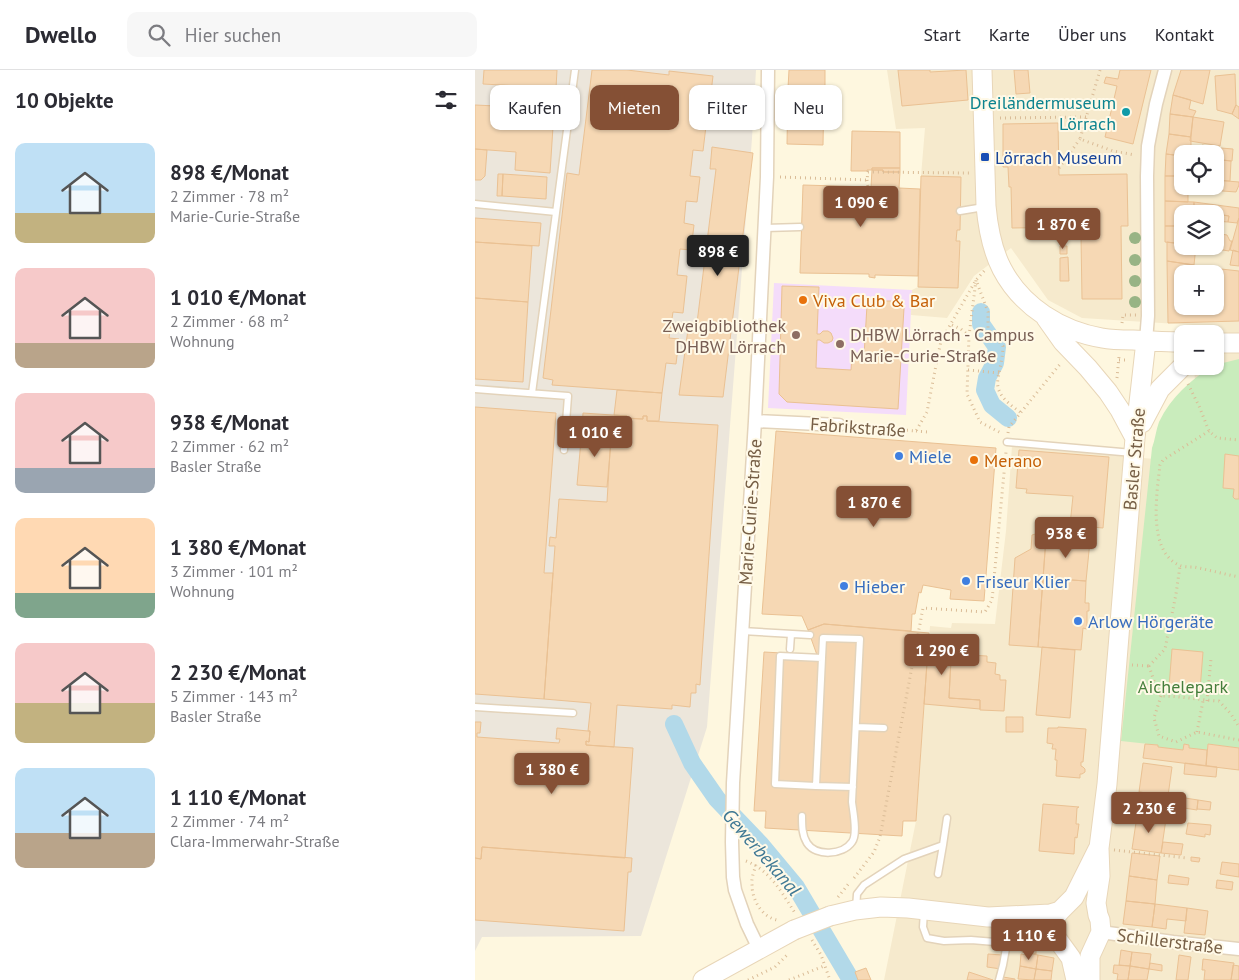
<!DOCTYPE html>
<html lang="de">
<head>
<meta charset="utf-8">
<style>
	:root { --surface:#fff; --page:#f7f7f7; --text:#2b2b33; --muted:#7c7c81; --line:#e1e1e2; --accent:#855035 }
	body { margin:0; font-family:"PT Sans",sans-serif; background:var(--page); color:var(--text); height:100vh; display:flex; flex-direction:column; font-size:19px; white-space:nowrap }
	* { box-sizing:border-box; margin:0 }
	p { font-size:16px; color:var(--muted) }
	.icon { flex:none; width:28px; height:28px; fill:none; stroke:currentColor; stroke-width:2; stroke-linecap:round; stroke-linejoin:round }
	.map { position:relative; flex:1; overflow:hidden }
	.sheet { display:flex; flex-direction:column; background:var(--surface); width:475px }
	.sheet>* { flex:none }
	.hud { position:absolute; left:15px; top:15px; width:475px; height:45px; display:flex; gap:10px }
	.controls { position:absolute; left:699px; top:75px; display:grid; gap:10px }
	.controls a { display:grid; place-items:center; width:50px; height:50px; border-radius:10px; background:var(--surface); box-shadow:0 1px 4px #0004; font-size:25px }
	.price { position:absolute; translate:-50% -42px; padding:0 11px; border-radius:5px; background:var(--accent); color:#fff; font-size:16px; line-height:32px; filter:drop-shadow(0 1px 2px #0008) }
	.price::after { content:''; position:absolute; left:50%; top:30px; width:15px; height:11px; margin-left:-8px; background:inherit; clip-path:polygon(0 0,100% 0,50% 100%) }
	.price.selected { background:#222; color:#fff }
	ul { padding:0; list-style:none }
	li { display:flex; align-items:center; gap:15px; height:125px; padding:0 15px }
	li span { display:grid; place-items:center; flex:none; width:140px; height:100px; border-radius:10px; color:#555 }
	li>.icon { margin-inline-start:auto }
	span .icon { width:60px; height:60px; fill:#fffc; stroke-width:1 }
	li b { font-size:21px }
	h2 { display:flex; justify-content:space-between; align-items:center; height:60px; padding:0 15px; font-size:21px }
	.chip { padding:0 18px; border-radius:10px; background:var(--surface); box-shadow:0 1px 4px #0004; font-size:18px; line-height:45px }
	.chip.selected { background:var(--accent); color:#fff }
	header { display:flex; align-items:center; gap:30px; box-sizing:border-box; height:70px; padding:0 25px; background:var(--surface); border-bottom:1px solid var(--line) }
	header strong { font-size:24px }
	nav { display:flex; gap:28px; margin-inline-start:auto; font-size:18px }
	.search { width:350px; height:45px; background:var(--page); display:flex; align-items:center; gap:12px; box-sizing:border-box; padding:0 18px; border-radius:10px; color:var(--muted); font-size:19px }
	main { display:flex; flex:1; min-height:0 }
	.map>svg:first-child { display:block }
	.residential { fill:#f6eacd; fill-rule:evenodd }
	.industrial { fill:#ece6db }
	.education { fill:#f4dcfa }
	.green { fill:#c9ecbc }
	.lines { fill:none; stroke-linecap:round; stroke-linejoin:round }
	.canal { stroke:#b2d9e9; stroke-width:18 }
	.building { fill:#f6d8b4; stroke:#eac193 }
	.lane-casing { stroke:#e3d3ba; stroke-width:9 }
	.street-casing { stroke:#e3d3ba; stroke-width:15 }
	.secondary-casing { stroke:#e8d6b8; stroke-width:21 }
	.path { stroke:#dabc97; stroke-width:3; stroke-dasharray:1 4; stroke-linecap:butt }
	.lane { stroke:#fff; stroke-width:6 }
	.street { stroke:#fff; stroke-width:12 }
	.secondary { stroke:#fff; stroke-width:19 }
	.secondary-bridge-casing { stroke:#e8d6b8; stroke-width:21; stroke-linecap:butt }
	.secondary-bridge { stroke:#fff; stroke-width:19 }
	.tree { fill:#98b485 }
	.culture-dot { fill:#0f9aa8; stroke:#fff9e7; stroke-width:2 }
	.transit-dot { fill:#1a4fb4; stroke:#fff9e7; stroke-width:2 }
	.food-dot { fill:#e8710a; stroke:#fff9e7; stroke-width:2 }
	.education-dot { fill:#8d6e63; stroke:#fff9e7; stroke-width:2 }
	.shop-dot { fill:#3f7fe0; stroke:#fff9e7; stroke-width:2 }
	.labels { text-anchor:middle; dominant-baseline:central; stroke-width:4; stroke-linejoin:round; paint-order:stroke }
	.culture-label { font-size:18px; fill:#0d838f; stroke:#fff9e7; text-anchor:end }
	.transit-label { font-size:18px; fill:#164399; stroke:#fff9e7; text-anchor:start }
	.food-label { font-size:18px; fill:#c56008; stroke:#fff9e7; text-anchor:start }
	.education-label { font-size:18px; fill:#785e54; stroke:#fff9e7; text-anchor:end }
	.street-label { font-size:18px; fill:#765e45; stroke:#fff9e7 }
	.shop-label { font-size:18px; fill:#366cbe; stroke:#fff9e7; text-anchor:start }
	.park-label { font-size:18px; fill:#457e3b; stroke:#fff9e7 }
	.water-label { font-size:19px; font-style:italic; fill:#3f7894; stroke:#fff9e7 }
</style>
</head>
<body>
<header>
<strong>Dwello</strong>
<div class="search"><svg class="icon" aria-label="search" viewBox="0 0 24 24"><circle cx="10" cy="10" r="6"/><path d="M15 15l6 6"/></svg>Hier suchen</div>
<nav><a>Start</a><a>Karte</a><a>Über uns</a><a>Kontakt</a></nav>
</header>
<main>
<section class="sheet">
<h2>10 Objekte<svg class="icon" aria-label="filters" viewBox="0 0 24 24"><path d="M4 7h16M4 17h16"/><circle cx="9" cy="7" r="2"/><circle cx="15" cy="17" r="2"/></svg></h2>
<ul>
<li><span style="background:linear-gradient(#bfe0f5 70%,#c2b280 0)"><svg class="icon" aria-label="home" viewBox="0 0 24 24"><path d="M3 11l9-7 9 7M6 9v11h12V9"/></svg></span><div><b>898 €/Monat</b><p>2 Zimmer · 78 m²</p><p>Marie-Curie-Straße</p></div></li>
<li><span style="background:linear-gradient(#f6c9c9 75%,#b9a48a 0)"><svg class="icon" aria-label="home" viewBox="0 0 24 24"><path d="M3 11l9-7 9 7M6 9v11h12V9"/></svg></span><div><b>1 010 €/Monat</b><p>2 Zimmer · 68 m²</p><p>Wohnung</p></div></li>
<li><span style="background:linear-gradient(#f6c9c9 75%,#9aa5b1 0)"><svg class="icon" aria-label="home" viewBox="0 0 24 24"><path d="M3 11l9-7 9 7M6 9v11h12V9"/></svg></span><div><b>938 €/Monat</b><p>2 Zimmer · 62 m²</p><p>Basler Straße</p></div></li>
<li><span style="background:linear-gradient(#ffd9b3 75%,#7fa58c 0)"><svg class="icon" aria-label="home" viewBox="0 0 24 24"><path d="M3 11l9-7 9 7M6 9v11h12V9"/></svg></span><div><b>1 380 €/Monat</b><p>3 Zimmer · 101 m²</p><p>Wohnung</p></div></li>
<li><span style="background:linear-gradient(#f6c9c9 60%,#c2b280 0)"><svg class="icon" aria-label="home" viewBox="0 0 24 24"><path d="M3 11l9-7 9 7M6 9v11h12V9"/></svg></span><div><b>2 230 €/Monat</b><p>5 Zimmer · 143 m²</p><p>Basler Straße</p></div></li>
<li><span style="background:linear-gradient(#bfe0f5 65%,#b9a48a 0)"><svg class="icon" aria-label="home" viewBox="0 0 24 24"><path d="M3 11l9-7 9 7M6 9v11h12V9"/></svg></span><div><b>1 110 €/Monat</b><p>2 Zimmer · 74 m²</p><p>Clara-Immerwahr-Straße</p></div></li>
</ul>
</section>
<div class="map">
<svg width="764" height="910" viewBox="0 0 764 910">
	<rect width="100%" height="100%" fill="#fef7df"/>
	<path class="residential" d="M412,0H764V910H409L441,751L455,556L476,558L477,553L520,554L531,461L537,376L679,389L720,311L719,296H740V264H719L718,255L607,248L573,230L536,178L499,206L472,248L436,245L437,220L443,217L446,106L450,58L421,59ZM708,84H740V116H708ZM708,144H740V176H708ZM708,204H740V236H708Z"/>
	<path class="industrial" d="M0,0H281L277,68L232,657L166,866L7,867L0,881Z"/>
	<path class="education" d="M299,213L437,220L431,345L293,338Z"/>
	<path class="green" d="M764,289V678L733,674L732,680L714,678V675L709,674L708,680L683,677V675L646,671L677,378C680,370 681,360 684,352C696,327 715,311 737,296H740V295Z"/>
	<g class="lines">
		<path class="canal" d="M506,242V254L522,277L520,293L512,308L510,320L517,335L533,348
			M199,654L217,693L242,729L286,775L321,817L376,910"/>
	</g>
	<path class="building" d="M9,0H82L81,18L8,14Z
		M117,0H152L194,5V1L238,6L235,31L224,30L221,55L231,56L228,81L218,80L215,106L225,107L222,132L211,131L209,153L219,155L216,180L205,179L202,205L212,206L208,243L198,242L194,268L204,269L201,294L191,293L187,323L77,315L78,310L68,308L92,103L104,105Z
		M314,0H350V19L351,20L311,19V18H313Z
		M423,0H455V2L491,0L493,30L427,36Z
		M539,0H553L555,23L541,24Z
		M645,0H676L658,74L630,67L642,16L629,13L631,7L643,9Z
		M706,0H735L728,34L698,25Z
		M760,4L761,35L757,44L742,40L740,6Z
		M311,19L351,20V21H349L348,75L312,74L313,20Z
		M32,23L80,26L75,103L40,100L41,82L0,79V35L21,36V41L30,42Z
		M698,25L716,30L714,39L721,41L718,47L695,44Z
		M761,35L764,37V49L757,44Z
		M695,44L718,47L716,67L694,64Z
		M718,47L749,52L745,76L715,71Z
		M583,53L584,105L652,104L653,156H646L647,229H607L606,167H603V157L537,158L536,117H534L533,97H528V54Z
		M377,61L425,62V98H397V100H392V101H376Z
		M694,64L716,67V78L723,79V84H708V86L691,84Z
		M727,75L738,77L737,84H726Z
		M237,77L278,83L248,327L204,325L214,252L222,253L241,99H235Z
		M746,78L758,79L757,91L745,90Z
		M0,79L12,80L10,106L6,110H0Z
		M691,84L708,86V106H690Z
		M740,89L756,91L755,111L740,110Z
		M397,98H425V102H408V100H397Z
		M397,100H408V102H425L424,118L445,119L443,206L400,205V208L394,207V204L325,203L328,115L396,117Z
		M23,104H28L27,126H22Z
		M28,104L72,107L71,129L27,126Z
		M446,106L486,107L485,160H482L481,171H485L483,218L443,217Z
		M690,106H708V116H713V132L690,131Z
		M740,110L764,112V115L761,122L734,120L735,116H740Z
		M726,116H735L734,121H726Z
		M690,131L719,132V144H708V156H690Z
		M719,132L764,138V148L762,153L753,152L754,146L719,140Z
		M740,144L754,146L753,152L740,151Z
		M0,148L66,153L64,176L0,172Z
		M764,148V182L755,180Z
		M690,156H708V174L690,172Z
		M740,163L752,165L755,171H757L754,181L729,177L740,176Z
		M0,172L57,176L53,232L0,228Z
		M692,172L708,174V176H721L719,195L692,191Z
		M585,176H592V184H585Z
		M758,180L764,182V196L755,195Z
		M593,187L594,211H585V188Z
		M692,191L719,195V204H708V236H740V223L746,224V199L764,201V251L693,253Z
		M307,216L344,217L342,264H345L348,261H353L356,263L358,268L357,271L353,273H349L345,270H342L341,298L376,300L377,285L389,286L392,235L410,236V231H418L417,237L429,238L423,339L312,332L304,324Z
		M0,228L53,232L48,312L0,309Z
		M142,320L187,323L184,351H172V346H168V349L152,348V346L139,345Z
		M0,337L81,343L69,503H78L69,629L0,624Z
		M108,343L152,346V349L137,348V361L107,359Z
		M168,346H172V351L243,355L225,615L221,614V623H216L215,637L197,635V639L142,635L139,677L111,675V671L114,672L115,661H113L116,633L69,629L80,476H74L75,467L81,468L84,429L132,432L137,348L168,349Z
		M107,359L137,361L132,417L102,415Z
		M301,361L521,378L509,531L475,529L476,520L448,515L446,523L444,522L440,544H437L436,561L349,554L333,560L327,546L287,544Z
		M544,380L634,387L628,458L595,455L598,426L551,423L552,419L541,418Z
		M750,384L764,386V429H760L758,427L759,419L748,418Z
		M564,463L580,465V468H571L563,577L534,575L540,488L556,479L557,465Z
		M571,468L615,471L611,511L568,508Z
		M568,508L611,511L610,533H614V541H612V559L608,558L606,580L563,577Z
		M349,554L454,563L441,751H428L427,766L290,758L291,741H279L289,582L342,585L333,560Z
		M454,567L477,569L474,628L505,630V639L449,634Z
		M477,569H487L486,579L495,580L494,585L512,586V592L521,593L520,604L525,605V610H531L529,641L505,640V630L474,628Z
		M567,577L600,580L595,648L561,645Z
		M697,579L728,582L725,620L694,617Z
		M531,647H548V662H531Z
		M0,652H6L5,663H2V667L84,673L85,669H81L82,658L113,661H115L114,672L111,671V675L158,678L150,788L7,777L6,789L0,788Z
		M583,657L611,659L608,692H606V696L608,697L610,699V702L607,704H605V708L581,706L582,690H580L581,679H577L578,674L572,673L573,658H583Z
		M670,674L683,675V677L708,680L709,674L714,675V678L732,680L731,696L668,688Z
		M733,674L764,678V700L731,696Z
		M668,693L697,697L693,726L664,722Z
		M710,693L742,697L741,707L709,704Z
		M664,722L693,726L691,749L662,746Z
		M697,726L723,730L722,740L696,736Z
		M723,730L736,732L735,740L722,739Z
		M568,734L604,737L602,738L601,754H604L602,768L600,767L599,784L564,781Z
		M662,746L691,749L686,783L657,779Z
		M713,753L736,755L735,765L730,764V767L711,764Z
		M688,772L708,774L706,785L686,783Z
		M7,777L157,788L156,802H153L149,861L0,850V788L6,789Z
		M657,783L685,786L682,810L654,806Z
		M716,787L725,788L724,792L716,791Z
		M747,792L764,794V807L745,804Z
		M694,805L714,808L713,815L693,813Z
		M654,806L682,810L680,834L651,831Z
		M742,810L758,812L757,820L741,818Z
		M651,831L680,834L677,857L648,854Z
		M680,834L712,838L711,851L692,849L691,859L677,857Z
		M712,838L733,841L730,865L709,863Z
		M548,869L562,871L561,877L547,875Z
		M547,875L561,877V884L547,882Z
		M646,880L657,882L655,896L644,895Z
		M657,882L676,884L674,899L655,896Z
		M552,883L563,885L561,899L545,896L546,884L552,885Z
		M513,884L527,885L526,899L512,897Z
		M563,885L579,888L577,901L561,899Z
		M704,885L716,887L713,910H701Z
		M728,889L759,893L756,910H729L730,900H727Z
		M675,893L687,895V901L674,899Z
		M639,895L655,896L653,910H642L643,904L638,903Z
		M758,895L764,896V910H756Z
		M545,896L561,899L559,910L543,909Z
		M655,896L674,899L672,910H653Z
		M391,898L396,910H383L380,902Z
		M561,899L577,901L576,910H559Z
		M494,902L518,910H492Z
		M528,907L540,909V910H527Z"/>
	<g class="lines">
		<g class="lane-casing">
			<path id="lane" d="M0,134L81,142
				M485,141L509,137
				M290,158L325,157
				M0,319L93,326L89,380
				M57,323L100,0
				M532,372L658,383
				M267,561L335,565
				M315,579L316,564
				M0,637L98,643
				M381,657L409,658
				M341,716L378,717
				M327,746C327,756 327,765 332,773C341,787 368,785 377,772C383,764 378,741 377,732L385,569L348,568L347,588L341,716L300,714L305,586L347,588
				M463,804L468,775
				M381,839L382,824L389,815L429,789L468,775L472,748
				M449,841L448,857L452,868L469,871L496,870L532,873
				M524,910L528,895L534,862L536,856"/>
		</g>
		<g class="street-casing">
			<path id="street" d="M671,271L673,246L672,106L673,76L681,34L690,0
				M280,351L364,355
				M626,862L698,872L764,879
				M284,879L272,854L260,820L258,807L257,772L258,713L280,351L292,107L293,0"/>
		</g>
		<g class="secondary-casing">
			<path id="secondary" d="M507,0L511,136C513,158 517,180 527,199C547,237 586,261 627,268C637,270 648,270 658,270C674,271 691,272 708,272
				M571,248L588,272L613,298L633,322L645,340L660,368
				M740,273H764
				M667,353L685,319L708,296
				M355,846L380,840L406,837L433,838L513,847L575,844L585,841
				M523,850L536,855L580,866
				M228,910L319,860
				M601,910L596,888L580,866L579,859V853L581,846L585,841L599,827L623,779
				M615,910V886L626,862L625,850L623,845L621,833L625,806L624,778L632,714L660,368L671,271"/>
		</g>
		<path class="path" d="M625,0L605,69L638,81L660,85
			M525,48L611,47
			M584,98L605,69
			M305,107L392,110L393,102L494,103
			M392,110L393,117
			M647,253L648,245H661
			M477,255L486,259L494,266L492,324L505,352L526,363
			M494,266L501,210L513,242V259L528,276C527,310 509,317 545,342
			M644,290H652
			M493,300L524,303
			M642,308L644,287
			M713,314L724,336L734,361L742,368L764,370
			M377,356L441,361L452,342L462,290L466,271L501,210L510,200
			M441,361L453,362
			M734,361L688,390L685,395C682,422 672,481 704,495C708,497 714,497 719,497C734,500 749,504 764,507
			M533,363L534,357L586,293
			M657,595L674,596
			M674,596L680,614L686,626C705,626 724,630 744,631L756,644L764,657
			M674,596L690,579L701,524L705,496
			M686,626L679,648L684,666L701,672L722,662L764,670
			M732,631L736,589
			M722,662L728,631
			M639,780L712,788
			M271,791C295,800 307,823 320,843
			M281,795C279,801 276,809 277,815C277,830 287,847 302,850
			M379,808L399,782L405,767L448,538L510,542L517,530L531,382
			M363,827L375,812
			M337,870L346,885L355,910
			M273,910L300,897L314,883
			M314,910L349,896"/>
		<use href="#lane" class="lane"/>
		<use href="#street" class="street"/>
		<use href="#secondary" class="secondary"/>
		<g class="secondary-bridge-casing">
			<path id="secondary-bridge" d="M319,860L355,846"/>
		</g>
		<use href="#secondary-bridge" class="secondary-bridge"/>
	</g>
	<g class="tree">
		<circle cx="660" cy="168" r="6"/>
		<circle cx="660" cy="190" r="6"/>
		<circle cx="660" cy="211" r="6"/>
		<circle cx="660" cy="232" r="6"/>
	</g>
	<circle class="culture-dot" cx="651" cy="42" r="5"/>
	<rect class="transit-dot" x="505" y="82" width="10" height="10" rx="2.5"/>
	<g class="food-dot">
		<circle cx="328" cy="230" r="5"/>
		<circle cx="499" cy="390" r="5"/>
	</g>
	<g class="education-dot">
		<circle cx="321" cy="265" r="5"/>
		<circle cx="365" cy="274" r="5"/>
	</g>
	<g class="shop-dot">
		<circle cx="424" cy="386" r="5"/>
		<circle cx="491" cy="511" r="5"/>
		<circle cx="369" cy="516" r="5"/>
		<circle cx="603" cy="551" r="5"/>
	</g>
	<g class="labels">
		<g class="culture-label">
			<text x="641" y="32">Dreiländermuseum<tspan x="641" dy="21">Lörrach</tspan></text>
		</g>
		<g class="transit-label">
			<text x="520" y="87">Lörrach Museum</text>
		</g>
		<g class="food-label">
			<text x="338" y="230">Viva Club &amp; Bar</text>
			<text x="509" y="390">Merano</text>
		</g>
		<g class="education-label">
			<text x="311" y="255">Zweigbibliothek<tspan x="311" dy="21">DHBW Lörrach</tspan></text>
			<text x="375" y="264" text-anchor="start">DHBW Lörrach - Campus<tspan x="375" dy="21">Marie-Curie-Straße</tspan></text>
		</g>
		<g class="street-label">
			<text transform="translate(383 357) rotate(4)">Fabrikstraße</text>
			<text transform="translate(659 389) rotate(-85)">Basler Straße</text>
			<text transform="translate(275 442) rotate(-86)">Marie-Curie-Straße</text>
			<text transform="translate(695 871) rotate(7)">Schillerstraße</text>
		</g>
		<g class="shop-label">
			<text x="434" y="386">Miele</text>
			<text x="501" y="511">Friseur Klier</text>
			<text x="379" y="516">Hieber</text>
			<text x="613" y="551">Arlow Hörgeräte</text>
		</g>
		<g class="park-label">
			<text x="708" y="616">Aichelepark</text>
		</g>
		<g class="water-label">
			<text transform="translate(287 782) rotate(49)">Gewerbekanal</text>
		</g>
	</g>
</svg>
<div class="controls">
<a><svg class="icon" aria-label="locate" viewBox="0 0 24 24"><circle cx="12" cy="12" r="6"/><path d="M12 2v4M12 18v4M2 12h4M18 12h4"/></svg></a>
<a><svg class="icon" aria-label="layers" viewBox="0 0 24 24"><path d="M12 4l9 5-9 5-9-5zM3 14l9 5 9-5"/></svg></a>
<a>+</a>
<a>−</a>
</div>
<b class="price" style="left:386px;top:158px">1 090 €</b>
<b class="price" style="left:588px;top:180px">1 870 €</b>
<b class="price selected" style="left:243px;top:207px">898 €</b>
<b class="price" style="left:120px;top:388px">1 010 €</b>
<b class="price" style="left:399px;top:458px">1 870 €</b>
<b class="price" style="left:591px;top:489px">938 €</b>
<b class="price" style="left:467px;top:606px">1 290 €</b>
<b class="price" style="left:77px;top:725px">1 380 €</b>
<b class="price" style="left:674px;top:764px">2 230 €</b>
<b class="price" style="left:554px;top:891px">1 110 €</b>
<div class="hud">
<a class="chip">Kaufen</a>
<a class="chip selected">Mieten</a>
<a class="chip">Filter</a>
<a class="chip">Neu</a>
</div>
</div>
</main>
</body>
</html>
